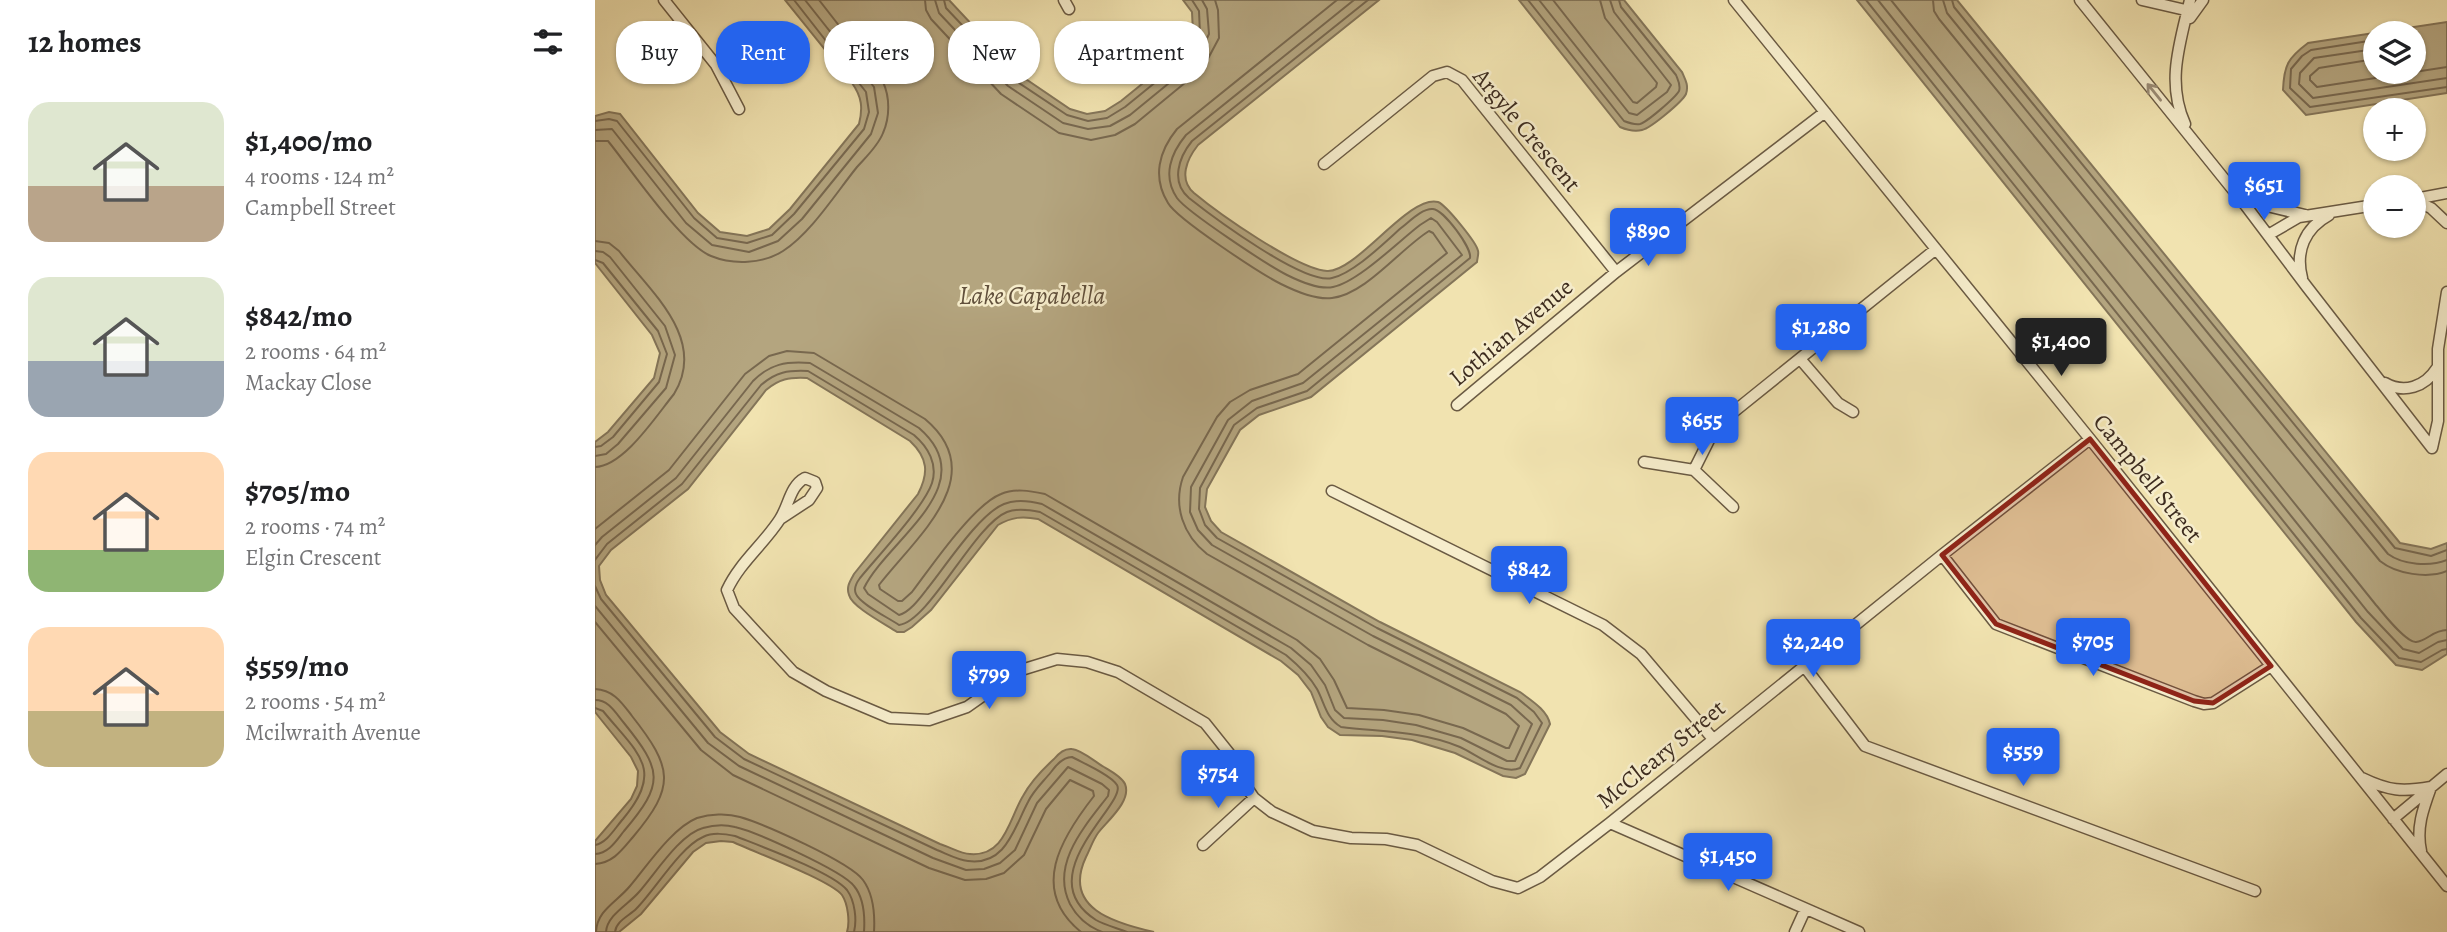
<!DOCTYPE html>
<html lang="en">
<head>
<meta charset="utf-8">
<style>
	:root { --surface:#fff; --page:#f2f2f2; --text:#202124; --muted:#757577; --accent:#2563eb }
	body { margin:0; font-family:Alegreya,serif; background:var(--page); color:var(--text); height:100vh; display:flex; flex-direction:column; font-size:26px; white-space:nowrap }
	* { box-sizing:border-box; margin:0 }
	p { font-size:23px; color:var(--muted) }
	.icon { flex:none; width:38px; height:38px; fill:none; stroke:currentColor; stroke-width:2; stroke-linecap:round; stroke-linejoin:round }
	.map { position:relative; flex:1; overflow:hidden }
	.side { display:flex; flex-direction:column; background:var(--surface); width:595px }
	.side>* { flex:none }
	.hud { position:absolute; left:21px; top:21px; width:665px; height:63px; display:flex; gap:14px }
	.fabs { position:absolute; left:1768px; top:21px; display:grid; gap:14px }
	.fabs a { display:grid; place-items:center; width:63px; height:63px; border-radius:50%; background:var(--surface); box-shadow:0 2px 5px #0004; font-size:35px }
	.price { position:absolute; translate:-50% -60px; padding:0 16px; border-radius:7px; background:var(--accent); color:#fff; font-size:23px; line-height:46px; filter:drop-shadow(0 2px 4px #0008) }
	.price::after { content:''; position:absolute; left:50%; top:42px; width:21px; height:16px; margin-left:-10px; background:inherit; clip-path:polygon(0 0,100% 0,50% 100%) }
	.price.selected { background:#222; color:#fff }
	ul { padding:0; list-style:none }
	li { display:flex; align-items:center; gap:21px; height:175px; padding:0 28px }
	li span { display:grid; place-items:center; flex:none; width:196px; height:140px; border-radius:21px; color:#555 }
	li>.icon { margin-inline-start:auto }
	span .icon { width:84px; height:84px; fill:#fffc; stroke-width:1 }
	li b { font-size:30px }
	h2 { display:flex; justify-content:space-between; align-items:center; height:84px; padding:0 28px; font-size:30px }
	.tag { padding:0 24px; border-radius:28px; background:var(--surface); box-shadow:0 2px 5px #0004; font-size:24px; line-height:63px }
	.tag.selected { background:var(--accent); color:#fff }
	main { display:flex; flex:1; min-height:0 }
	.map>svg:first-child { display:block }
	.water { fill:#b4a57f; stroke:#847559; stroke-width:2; fill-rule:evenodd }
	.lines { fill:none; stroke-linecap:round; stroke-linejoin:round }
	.shore { stroke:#78684f; stroke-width:2 }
	.minor-casing { stroke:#6a5a43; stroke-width:13 }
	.minor { stroke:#f6edcc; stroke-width:10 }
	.oneway { stroke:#9a8c76 }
	.marked { fill:#8f2418; fill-opacity:0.2; stroke:#8f2418; stroke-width:5; stroke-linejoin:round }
	.labels { text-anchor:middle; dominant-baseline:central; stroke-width:5; stroke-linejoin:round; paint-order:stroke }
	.street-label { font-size:24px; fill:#3d2c1f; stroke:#f6edcc }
	.water-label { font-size:26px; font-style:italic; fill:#61503c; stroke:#f6edcc }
</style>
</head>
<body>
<main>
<section class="side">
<h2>12 homes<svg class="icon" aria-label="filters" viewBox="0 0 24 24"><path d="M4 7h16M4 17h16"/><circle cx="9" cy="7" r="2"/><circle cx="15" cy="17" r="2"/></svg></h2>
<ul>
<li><span style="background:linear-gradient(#dfe7d0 60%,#b9a48a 0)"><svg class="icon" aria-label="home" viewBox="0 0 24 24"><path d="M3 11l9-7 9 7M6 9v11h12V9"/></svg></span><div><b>$1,400/mo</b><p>4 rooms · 124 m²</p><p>Campbell Street</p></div></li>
<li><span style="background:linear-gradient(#dfe7d0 60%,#9aa5b1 0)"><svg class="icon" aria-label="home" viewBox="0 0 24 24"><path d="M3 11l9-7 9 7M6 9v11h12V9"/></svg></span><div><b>$842/mo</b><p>2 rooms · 64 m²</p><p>Mackay Close</p></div></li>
<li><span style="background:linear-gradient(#ffd9b3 70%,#8fb573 0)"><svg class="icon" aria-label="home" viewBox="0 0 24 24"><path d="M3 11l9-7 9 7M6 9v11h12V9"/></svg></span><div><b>$705/mo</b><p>2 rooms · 74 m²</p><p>Elgin Crescent</p></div></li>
<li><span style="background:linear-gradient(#ffd9b3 60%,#c2b280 0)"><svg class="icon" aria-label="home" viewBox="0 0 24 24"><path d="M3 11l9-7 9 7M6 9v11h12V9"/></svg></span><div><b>$559/mo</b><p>2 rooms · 54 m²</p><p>Mcilwraith Avenue</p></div></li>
</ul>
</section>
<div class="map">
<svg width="1852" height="932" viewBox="0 0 1852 932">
	<rect width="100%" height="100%" fill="#f1e3b0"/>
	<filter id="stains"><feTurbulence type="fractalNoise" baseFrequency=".00286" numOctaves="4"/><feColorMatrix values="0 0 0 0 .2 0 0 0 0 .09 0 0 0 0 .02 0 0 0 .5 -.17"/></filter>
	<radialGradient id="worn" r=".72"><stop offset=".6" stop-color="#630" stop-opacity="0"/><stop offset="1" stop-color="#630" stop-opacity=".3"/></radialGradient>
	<path class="water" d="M190,0H354L422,73L475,109L492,114L510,111L526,101L589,50L598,33L597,12L588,0H784L603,145C592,159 583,179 599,193C623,213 702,269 732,271C761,273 814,194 843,202C851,205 882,243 883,251C884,253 882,260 882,262L716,397L664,415L645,430L612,489L610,507L616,521L626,532L785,622L925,692C937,701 952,710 955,724L930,774L921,778L908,776L860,753L817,740L787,736L745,735L733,727L726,717L716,692L703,675L686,661L443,519C427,516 417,517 403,525L336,610L317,627L309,632H302C290,624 257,607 254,595C251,587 255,581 259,574L323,494C334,473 333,458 315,441L212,378C194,377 184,379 171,390L93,489L16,550L4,566L5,580L11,595L125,732L154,754L345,844C355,847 366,854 375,854C410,857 414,819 428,796C435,783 448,769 459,759C463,754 469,748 477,749C487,750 500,762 509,767C516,771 527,777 530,784C537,801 512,821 503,833C498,840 495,849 491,857C467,908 519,923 559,932H252C255,922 253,904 247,895C235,880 159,852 138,842L126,841L111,843L98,852L46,914L24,932H0V841L36,799L42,786L43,771L36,757L0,712V442L13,432L59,378L65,353L57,335L0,263V116L14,112L25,114L103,213L125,232L152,236L174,229L195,209L264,124C268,108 267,97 257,83Z
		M924,0H1029L1087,72C1090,79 1094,85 1091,94C1087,102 1056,128 1047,130C1039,132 1032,130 1025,127Z
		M1262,0H1362L1805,543L1836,549L1852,543V654L1827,670L1801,665L1761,622Z
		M1852,22V93L1711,115L1688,90C1689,65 1693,58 1713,43ZM1818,33V72H1780V33Z"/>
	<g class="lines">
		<path class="shore" d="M330,0L331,10L336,19L406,94L464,133L496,140L520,135L540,124L608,68L624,38L623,10L620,0
			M340,0L344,13L413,86L468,123L493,129L515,126L535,115L601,61L614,34L612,9L607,0
			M349,0L351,8L418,79L472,115L493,121L512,118L530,107L594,55L605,34L604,11L597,0
			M933,0L1029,121C1034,123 1039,125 1045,124C1052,122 1080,98 1084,91C1086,85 1083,80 1081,75L1026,7L1024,0
			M944,0L1034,113L1042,115L1072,92L1076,85L1019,12L1015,0
			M958,0L1038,102L1042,103L1061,87L1062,83L1010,18L1005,0
			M1271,0L1766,618L1804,658L1826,662L1847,650L1852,649
			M1283,0L1773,612L1808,649L1824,653L1843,642L1852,640
			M1296,0L1781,605C1788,613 1811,643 1821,642C1832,641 1838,630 1852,630
			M1338,0L1339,11L1344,19L1785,561C1801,574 1833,579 1852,571
			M1348,0L1352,13L1793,554C1808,565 1835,567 1852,560
			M1357,0L1359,7L1800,548L1836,556L1852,550
			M1780,40L1716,50L1707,56L1696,69L1695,88L1715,107L1852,87
			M1780,49L1719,58L1705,73L1704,84L1718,98L1852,78
			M1780,59L1724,68L1715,76V80L1722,87L1852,67
			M0,121L14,119L22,121L99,218L122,238L152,243L177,235L199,214L269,129L274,112L271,92L199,0
			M0,130L17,129L91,223L117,245L154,252L183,241L207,219L276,134L283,113L279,87L210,0
			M0,141H13C35,168 86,244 116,256C138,265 168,264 188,251C216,233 241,193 262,167C271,157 283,146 288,133C295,117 295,97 288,82L224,0
			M0,241L14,243L24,251C55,291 113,339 79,394C61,416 29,466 0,467
			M0,251L8,252L15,257L70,326L80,355L71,388L23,444L11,454L0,456
			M0,260L8,263L63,331L72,354L64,382L18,437L6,446L0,447
			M0,529L74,470L150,374L174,356L192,351L219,353L330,419C398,476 320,538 284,585L285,589L303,601H307L317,592C336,567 378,505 406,494C420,488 435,491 450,494L702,640L725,659L739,680L752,708L789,710L824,715L868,728L911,748H914L924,726L911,714L773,645L612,554C588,535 578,506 588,477L622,417L635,402L655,390L703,374L852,253L838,233L834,231C805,249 771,294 737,298C721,300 700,291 686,284C666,274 582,219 573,203C557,177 564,151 582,129L742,0
			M0,545L7,537L81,478L158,381C175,364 191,361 215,363L324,428C390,485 293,539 269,588L273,594L304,615C315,612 325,598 332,589C350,567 384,514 409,504C421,499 435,501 447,504L696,648L716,665L730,685L740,710L749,718L788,720L821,725L866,738L912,761H920L937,724L916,705L778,636L617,545L603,530L595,512L596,487L633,420L657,401L708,383L867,255L842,222L836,218L825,225C804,241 763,282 738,287C724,290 704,281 692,275C674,266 592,212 582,198C567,176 576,153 591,135L759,0
			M0,560L12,544L87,484L166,385C181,372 193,370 213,371L319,435C333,447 343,464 337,483C329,507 283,556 265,578C262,582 258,588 261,594C265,604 294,618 304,625C334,622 379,525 412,512C422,508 435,510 445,512L691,655C703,665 714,675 722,689C730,704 731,718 746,727C787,732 827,731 865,747C881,754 907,776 925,768L947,723L939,712L922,698L782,628L622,538L610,525L604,509L605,488L639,425L662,408L712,391L875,258C877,248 849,210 838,209C827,208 814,222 806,228C789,243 759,273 737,278C709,285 618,217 594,198C575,182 584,157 597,141L773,0
			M0,586L6,599L120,737L149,759L342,850C352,854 363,860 373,861C411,866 419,828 433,802C438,791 448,782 456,772C461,765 468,757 477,757C488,763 516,775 522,785C533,803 432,876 501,920C510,925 522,928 532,932
			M0,606L113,743L144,766L338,858L371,870L389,869L405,863L420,850L442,803L473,767L507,784L514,790L513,796C490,826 455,864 475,904C482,917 494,927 507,932
			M0,622L106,750L138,775L334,868L370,880L391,879L409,873L429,855L451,809L475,780L498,791L499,796C466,838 434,890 486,932
			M0,689C19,690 27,703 37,716C78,768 81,786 38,837C27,850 18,863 0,864
			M0,700C14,700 20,712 29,723C67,770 70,783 29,831C21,841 14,853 0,854
			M0,708L8,711C43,754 70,769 28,819C20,828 12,843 0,845
			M1,932C2,910 22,902 35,886C52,866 77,828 102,818C115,814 132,813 145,817C169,824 255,862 268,880C279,895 280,915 279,932
			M11,932C12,915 34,904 44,892C60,874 85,834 108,828C118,825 129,824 140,827C159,831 248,871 259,886C269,898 270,917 269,932
			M20,932C21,921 34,916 41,909C60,890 85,847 108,837C118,832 130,834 140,836C165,846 237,872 252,890C260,901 262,920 259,932"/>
		<g class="minor-casing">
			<path id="minor" d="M69,0L121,65L144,109
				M469,0L474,9
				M1139,0L1495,439L1852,886
				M1485,0L1651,206L1712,287L1837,448
				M1547,0L1599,12
				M1595,18L1608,0
				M1590,124C1571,82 1585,43 1595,0
				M729,164L838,76L852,72L867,80L1021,272
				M1644,190L1672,206L1710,215
				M1820,199L1852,193
				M1818,200L1836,208L1852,223
				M1673,235L1704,217L1780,205
				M1707,278C1700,251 1710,228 1734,215
				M1206,360L1243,403L1258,412
				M1790,383C1809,394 1830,387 1842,368
				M862,405L1021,272L1230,112
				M1837,448L1843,421V349L1852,292
				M1049,462L1099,470L1138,507
				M1099,470L1115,438L1131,418L1341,249
				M737,491L1008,625L1046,654L1118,739
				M185,519L214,500L222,488L220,482L210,478C195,486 194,505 185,519C169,544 145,562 132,590L139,608L198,672L231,691L295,718L334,720L372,707L423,671L462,659L492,662L523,672L610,723L634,753L644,776L659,798L677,812L718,831L756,838L791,839L822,845L897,881L923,888L945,877L1015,823L1347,555L1495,439
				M1347,555L1401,624L1599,701L1609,704L1618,703L1676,666
				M1209,666L1270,746L1660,891
				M1767,778C1794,791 1807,792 1836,787C1828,809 1821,828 1826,851
				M1798,819L1852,774
				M1015,823L1264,932
				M608,845L659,798
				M1200,932L1210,910"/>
		</g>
		<use href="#minor" class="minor"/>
	</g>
	<defs><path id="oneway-shaft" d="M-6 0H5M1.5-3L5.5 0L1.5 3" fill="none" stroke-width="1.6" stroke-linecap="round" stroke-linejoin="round" transform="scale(1.75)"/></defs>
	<use class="oneway" href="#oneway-shaft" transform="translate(1559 92) rotate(-129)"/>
	<path class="marked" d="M1495,439L1676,666L1618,703L1599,701L1401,624L1347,555Z"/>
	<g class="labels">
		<g class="street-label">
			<text transform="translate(932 130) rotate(50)">Argyle Crescent</text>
			<text transform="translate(916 332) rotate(-40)">Lothian Avenue</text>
			<text transform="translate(1553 478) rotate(51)">Campbell Street</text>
			<text transform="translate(1066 754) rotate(-39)">McCleary Street</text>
		</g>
		<g class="water-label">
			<text x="437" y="295">Lake Capabella</text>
		</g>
	</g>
	<rect width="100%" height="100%" filter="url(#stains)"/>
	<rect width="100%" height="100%" fill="url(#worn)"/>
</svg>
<div class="fabs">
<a><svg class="icon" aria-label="layers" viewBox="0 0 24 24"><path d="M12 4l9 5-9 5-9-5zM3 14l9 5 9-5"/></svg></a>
<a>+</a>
<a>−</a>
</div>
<b class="price" style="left:1669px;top:222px">$651</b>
<b class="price" style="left:1053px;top:268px">$890</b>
<b class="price" style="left:1226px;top:364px">$1,280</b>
<b class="price selected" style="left:1466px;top:378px">$1,400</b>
<b class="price" style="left:1107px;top:457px">$655</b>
<b class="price" style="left:934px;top:606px">$842</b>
<b class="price" style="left:1498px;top:678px">$705</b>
<b class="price" style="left:1218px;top:679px">$2,240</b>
<b class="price" style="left:394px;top:711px">$799</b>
<b class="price" style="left:1428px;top:788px">$559</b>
<b class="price" style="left:623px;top:810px">$754</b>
<b class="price" style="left:1133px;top:893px">$1,450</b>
<div class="hud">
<a class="tag">Buy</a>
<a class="tag selected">Rent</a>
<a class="tag">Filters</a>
<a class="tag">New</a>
<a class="tag">Apartment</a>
</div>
</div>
</main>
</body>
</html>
